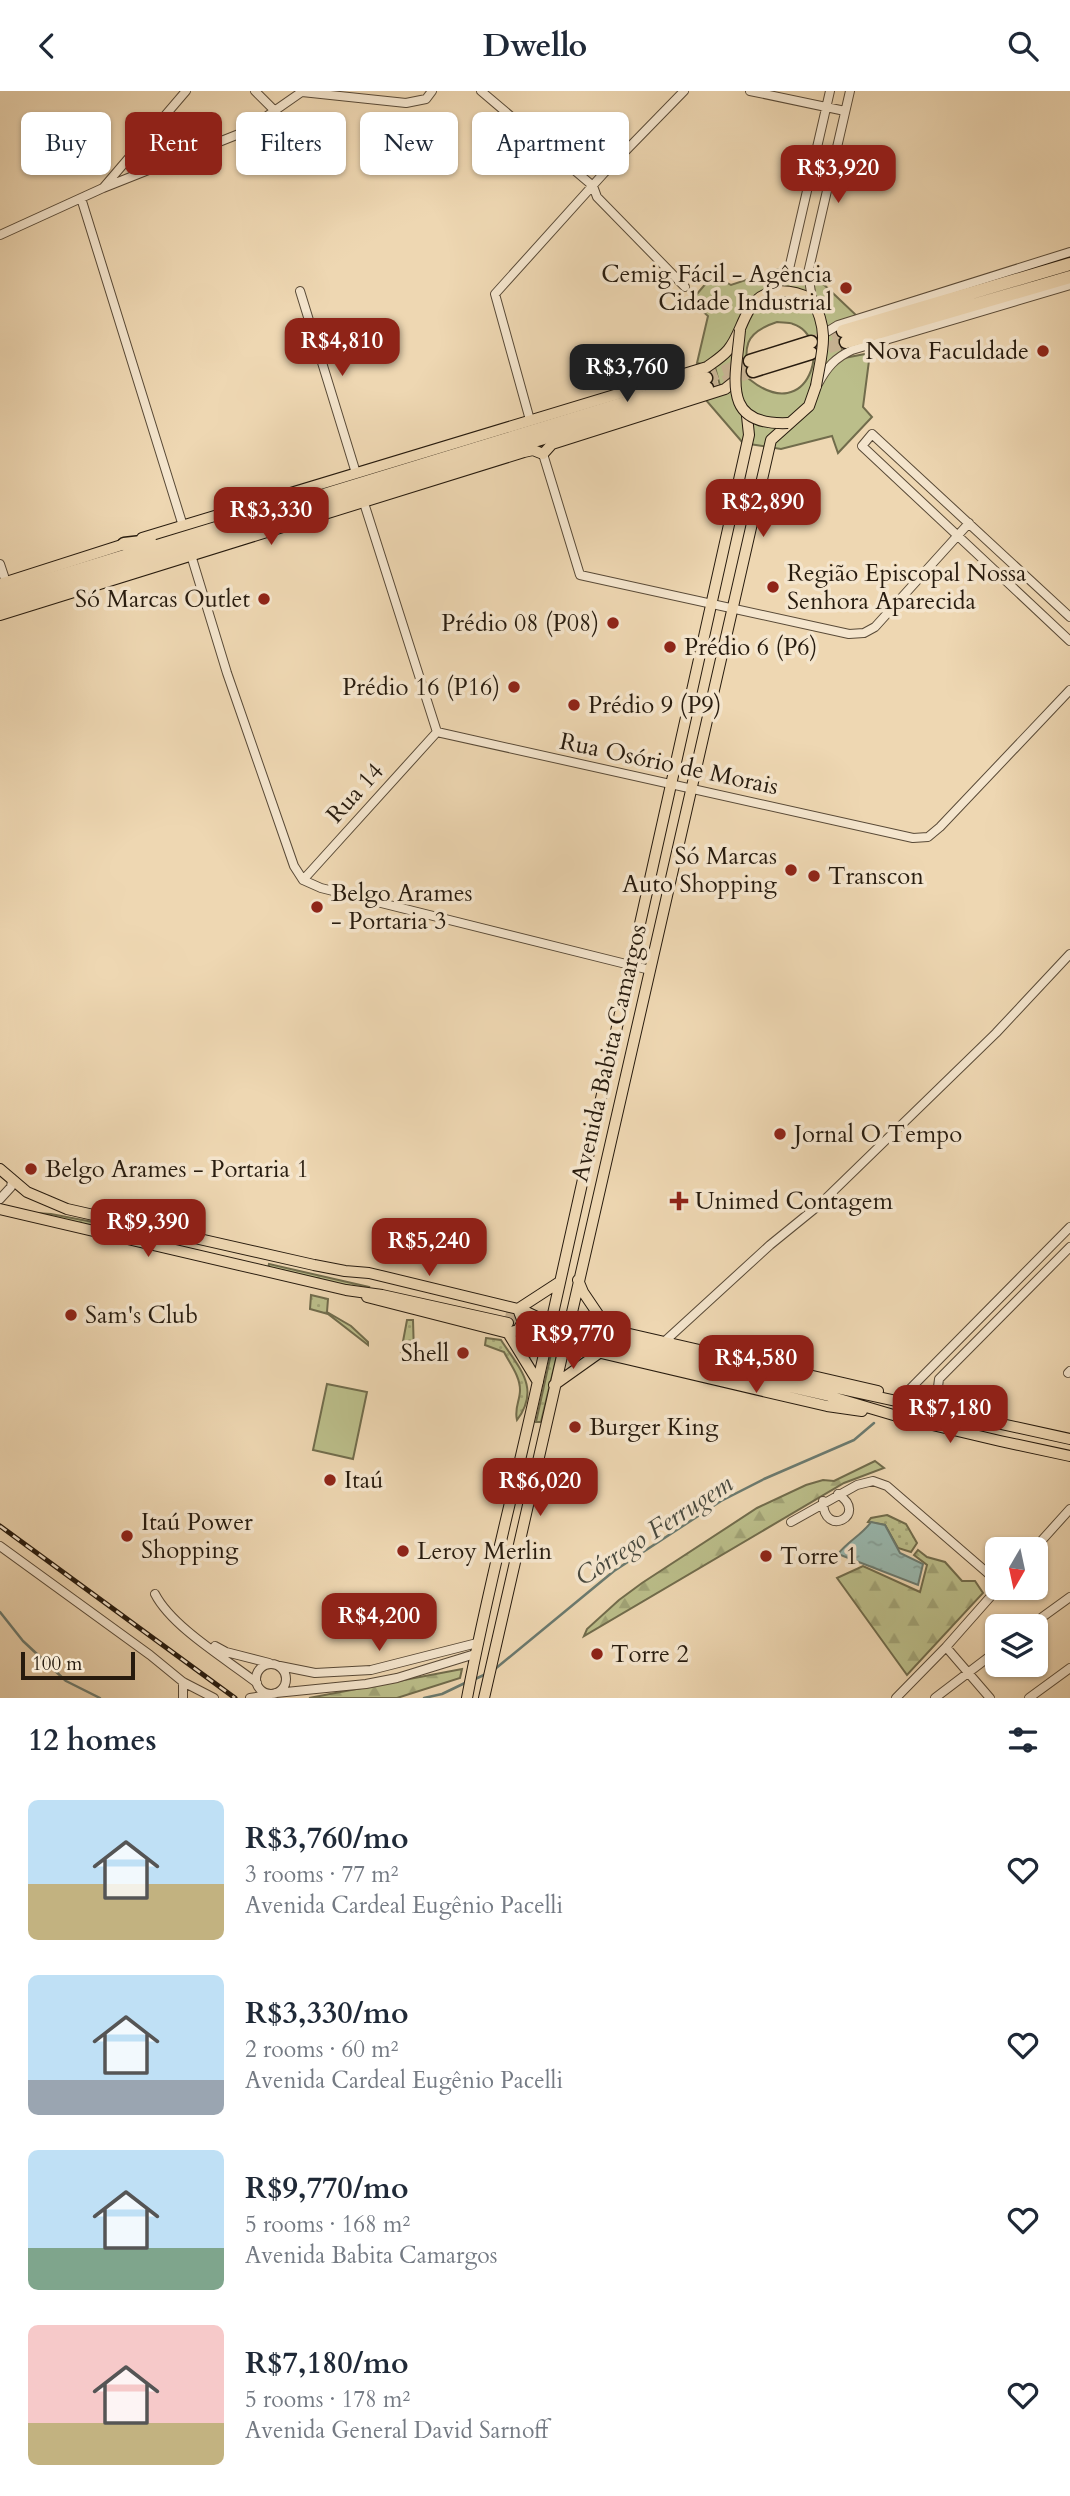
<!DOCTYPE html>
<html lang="en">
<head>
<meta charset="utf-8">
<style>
	:root { --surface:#fff; --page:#f6f6f7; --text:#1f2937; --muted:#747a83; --accent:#8f2418 }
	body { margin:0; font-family:Cardo,serif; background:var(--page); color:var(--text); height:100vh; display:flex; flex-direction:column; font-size:26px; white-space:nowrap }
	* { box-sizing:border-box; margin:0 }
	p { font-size:23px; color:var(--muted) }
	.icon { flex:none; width:38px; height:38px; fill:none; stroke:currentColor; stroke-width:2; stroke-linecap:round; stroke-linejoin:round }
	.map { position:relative; height:1607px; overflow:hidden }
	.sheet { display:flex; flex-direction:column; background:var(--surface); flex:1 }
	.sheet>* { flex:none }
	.banner { position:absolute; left:21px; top:21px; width:700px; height:63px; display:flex; gap:14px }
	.needle { width:46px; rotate:189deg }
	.controls { position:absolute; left:985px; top:1446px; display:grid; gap:14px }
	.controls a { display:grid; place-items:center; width:63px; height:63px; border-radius:10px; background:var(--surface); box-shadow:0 2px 5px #0004; font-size:35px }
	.scale { position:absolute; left:21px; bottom:18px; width:114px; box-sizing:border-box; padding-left:7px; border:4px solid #271b0e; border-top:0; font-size:19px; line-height:24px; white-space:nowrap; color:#271b0e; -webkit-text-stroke:5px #f4e5cd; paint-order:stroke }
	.price { position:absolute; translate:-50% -60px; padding:0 16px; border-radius:14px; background:var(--accent); color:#fff; font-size:23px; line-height:46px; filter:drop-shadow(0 2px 4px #0008) }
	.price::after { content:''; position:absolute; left:50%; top:42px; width:21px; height:16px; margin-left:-10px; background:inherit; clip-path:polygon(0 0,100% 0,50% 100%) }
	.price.active { background:#222; color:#fff }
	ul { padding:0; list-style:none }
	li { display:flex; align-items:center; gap:21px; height:175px; padding:0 28px }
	li span { display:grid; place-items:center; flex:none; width:196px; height:140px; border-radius:10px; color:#555 }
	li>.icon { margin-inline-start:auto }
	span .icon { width:84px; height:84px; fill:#fffc; stroke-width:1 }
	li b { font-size:30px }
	h2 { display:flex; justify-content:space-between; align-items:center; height:84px; padding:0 28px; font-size:30px }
	.pill { padding:0 24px; border-radius:10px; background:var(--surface); box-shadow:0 2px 5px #0004; font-size:24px; line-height:63px }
	.pill.active { background:var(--accent); color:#fff }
	header { display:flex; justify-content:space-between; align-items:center; height:91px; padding:0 28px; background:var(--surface); font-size:32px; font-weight:800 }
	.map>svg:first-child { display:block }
	.grass { fill:url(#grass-dots); stroke:#716c4c; stroke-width:2 }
	.forest { fill:url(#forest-firs); stroke:#716c4c; stroke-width:2 }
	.park { fill:#bbbe8a; stroke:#716c4c; stroke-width:2; fill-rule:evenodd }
	.water { fill:url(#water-ripples); stroke:#6b7a6f; stroke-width:2 }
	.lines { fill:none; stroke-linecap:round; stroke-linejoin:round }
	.stream { stroke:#6b7a6f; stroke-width:2.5 }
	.major-tunnel { stroke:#c6b191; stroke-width:10; stroke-dasharray:10 5; stroke-linecap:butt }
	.highway-tunnel { stroke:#c6b191; stroke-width:12; stroke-dasharray:12 6; stroke-linecap:butt }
	.minor-casing { stroke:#594a37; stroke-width:10 }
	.major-casing { stroke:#271b0e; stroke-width:12 }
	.highway-casing { stroke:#271b0e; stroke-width:15 }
	.minor { stroke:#f4e5cd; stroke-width:8 }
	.major { stroke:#eed7b2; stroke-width:10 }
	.highway { stroke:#eed7b2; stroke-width:12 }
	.rail-casing { stroke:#271b0e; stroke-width:5 }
	.rail { stroke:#f4e5cd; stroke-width:2.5; stroke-dasharray:8; stroke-linecap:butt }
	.major-bridge-casing { stroke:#271b0e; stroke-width:12; stroke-linecap:butt }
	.major-bridge { stroke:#eed7b2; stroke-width:10 }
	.poi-dot { fill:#8f2418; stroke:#f4e5cd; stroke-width:2.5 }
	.labels { text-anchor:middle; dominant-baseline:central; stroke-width:7; stroke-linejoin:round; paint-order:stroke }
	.poi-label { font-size:24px; fill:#271b0e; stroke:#f4e5cd; text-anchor:start }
	.street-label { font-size:24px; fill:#271b0e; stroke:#f4e5cd }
	.water-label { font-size:26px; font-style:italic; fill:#494a3f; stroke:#f4e5cd }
</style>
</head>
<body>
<header><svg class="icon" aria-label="back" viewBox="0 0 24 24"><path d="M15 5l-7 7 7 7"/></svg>Dwello<svg class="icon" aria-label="search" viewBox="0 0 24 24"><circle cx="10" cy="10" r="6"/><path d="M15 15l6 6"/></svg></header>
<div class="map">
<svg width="1070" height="1607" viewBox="0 0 1070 1607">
	<defs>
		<pattern id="grass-dots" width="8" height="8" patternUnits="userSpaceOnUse" patternTransform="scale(1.75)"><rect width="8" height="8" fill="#bbbe8a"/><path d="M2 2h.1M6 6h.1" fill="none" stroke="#a1a376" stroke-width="1.8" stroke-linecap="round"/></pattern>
		<pattern id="forest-firs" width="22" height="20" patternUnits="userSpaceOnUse" patternTransform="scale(1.75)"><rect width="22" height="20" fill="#bbbe8a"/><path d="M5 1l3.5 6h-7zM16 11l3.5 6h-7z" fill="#a1a376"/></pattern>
		<pattern id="water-ripples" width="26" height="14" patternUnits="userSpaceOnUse" patternTransform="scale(1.75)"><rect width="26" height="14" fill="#99b9b0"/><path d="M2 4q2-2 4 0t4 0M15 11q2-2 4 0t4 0" fill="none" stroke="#849e96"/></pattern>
	</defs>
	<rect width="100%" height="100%" fill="#eed7b2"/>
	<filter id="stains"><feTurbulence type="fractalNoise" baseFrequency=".00286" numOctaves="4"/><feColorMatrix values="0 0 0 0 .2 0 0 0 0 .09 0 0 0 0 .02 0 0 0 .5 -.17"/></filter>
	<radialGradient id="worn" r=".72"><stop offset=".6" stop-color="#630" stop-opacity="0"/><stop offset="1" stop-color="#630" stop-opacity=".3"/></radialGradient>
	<path class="grass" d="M35,1122L51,1123L109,1134L108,1141Z
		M269,1173L369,1196L368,1198H361L268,1178Z
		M311,1204L328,1208L327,1221L351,1235L368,1251V1254L328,1223L310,1218Z
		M407,1229H413L414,1263L401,1261Z
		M530,1231C538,1241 536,1256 529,1267L517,1248L527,1242Z
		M486,1247L501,1249C519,1277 541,1297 517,1329C514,1317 520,1310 520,1299C520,1285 510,1273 504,1261L485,1254Z
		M551,1263L557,1264L541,1331H536Z
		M887,1424L906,1433L917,1452L911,1461L898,1457L885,1434L868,1431L871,1427Z"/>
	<path class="forest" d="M875,1370L884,1377L844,1392L584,1545L587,1538L619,1509L642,1492L757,1417L806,1394L823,1389L834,1390Z
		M918,1459L927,1466L945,1471L962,1490H975L983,1502L907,1584L837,1487L863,1475L920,1501L927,1474L914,1464Z
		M462,1578L460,1587L397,1607H309Z"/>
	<path class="park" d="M782,177L819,189L857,225L836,238L844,267L870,262L863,316L872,326L838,362L832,345L781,358L743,352L705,308L722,302L715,276L697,272L708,225L691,210L713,184L731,194ZM777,231C781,232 789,231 793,233C834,246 810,337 749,288C744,256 743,242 777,231Z
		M327,1293L367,1301L353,1368L313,1359Z"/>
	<path class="water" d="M871,1431L885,1434L900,1462L923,1473L918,1494L838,1463C848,1450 862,1444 871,1431Z"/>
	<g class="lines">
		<path class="stream" d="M0,1521L23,1550L66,1590L100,1607
			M495,1578L614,1480L721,1410L764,1388L854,1349L874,1332
			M473,1589L486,1583
			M424,1607L442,1603L467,1591"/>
		<path class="major-tunnel" d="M506,1222L613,1248
			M508,1232L612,1255"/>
		<path class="highway-tunnel" d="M814,250L843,240
			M811,262L846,251
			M706,287L750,270
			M707,297L753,280"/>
		<g class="minor-casing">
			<path id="minor" d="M255,0L275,20
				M481,0L593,95L597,106L685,196
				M750,0L845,20
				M302,1L406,12L426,8L432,0
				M103,97L186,0
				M81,107L183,435
				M0,144L103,97L244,41L303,0
				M300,200L356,382
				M771,200L789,178L830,0
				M812,208L808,182L850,0
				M825,242L838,234L1070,161
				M818,293C827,276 835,267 852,259L1070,194
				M530,329L495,203L604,82L684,0
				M543,363L580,484L849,543L864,542L875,536L969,432
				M364,412L437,641L913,747L928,746L940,736L1070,599
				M191,464L227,582L294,775L303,789L321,797L650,879
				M0,473L6,491
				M1070,526L872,343L862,355L1070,550
				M303,789L437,641
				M0,1108L11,1096L12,1090
				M664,1251L770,1154L818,1115L996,942L1070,863
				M1068,1282L1070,1280
				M902,1306L1070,1136
				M950,1320L937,1304L939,1288L1070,1156
				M823,1410C823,1448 870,1424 838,1403
				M791,1431L857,1394L873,1390L887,1395L998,1491
				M0,1455L150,1564L183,1591L214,1607
				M1034,1458L1070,1418
				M155,1503C172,1536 226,1568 257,1592
				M1030,1535L1070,1506
				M215,1555L226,1561L269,1572
				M946,1556L990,1607
				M256 1588a15 15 0 1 1 30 0a15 15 0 1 1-30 0Z
				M280,1575L315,1582L371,1579L477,1552
				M183,1591V1607
				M276,1602L366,1593L397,1587L475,1563
				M250,1607L268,1604
				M896,1607L946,1556L999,1496
				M935,1607L998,1559
				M1029,1607L1070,1577"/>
		</g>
		<g class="major-casing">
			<path id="major" d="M142,447L707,276C714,271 722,266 728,259C738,247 741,232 749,219C763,195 789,197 812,208
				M0,493L128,452
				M0,524L524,361L533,359L543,363L552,353L725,298L735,290
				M0,1078L27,1101L67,1118L314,1174L345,1180L369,1182L518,1218C545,1227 550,1234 562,1258
				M0,1118L346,1199L382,1204L508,1232
				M578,1189L583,1201L608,1238L878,1300
				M367,1206L508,1242L538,1291
				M518,1218L558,1192
				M508,1242L518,1239L523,1231L518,1218
				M563,1245L574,1255L584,1258L827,1315L862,1320
				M613,1248L1070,1348
				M612,1255L829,1305L907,1328L1000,1350L1070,1365
				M599,1262L595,1254L597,1245L608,1238
				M554,1294L599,1262
				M467,1607C487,1500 515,1396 538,1290C606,974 681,660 749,344L747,325
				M484,1607L771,349L809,315L816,295"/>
		</g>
		<g class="highway-casing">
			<path id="highway" d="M843,240L1070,173
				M846,251L1070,186
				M750,270L811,251
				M753,280L811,262
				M124,453L150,450
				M0,503L706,287
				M0,514L707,297"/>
		</g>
		<use href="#minor" class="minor"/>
		<use href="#major" class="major"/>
		<use href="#highway" class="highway"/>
		<g class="rail-casing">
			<path id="rail" d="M0,1435L235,1607"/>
		</g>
		<use href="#rail" class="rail"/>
		<g class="major-bridge-casing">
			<path id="major-bridge" d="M812,208C830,241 822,260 816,295
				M740,239C736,287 720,335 788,332"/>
		</g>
		<use href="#major-bridge" class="major-bridge"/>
	</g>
	<g class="poi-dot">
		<circle cx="846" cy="197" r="7"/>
		<circle cx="1043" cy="260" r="7"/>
		<circle cx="773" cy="496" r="7"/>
		<circle cx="264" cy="508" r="7"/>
		<circle cx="613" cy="532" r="7"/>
		<circle cx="670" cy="556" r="7"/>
		<circle cx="514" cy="596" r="7"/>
		<circle cx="574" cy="614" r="7"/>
		<circle cx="791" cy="779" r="7"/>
		<circle cx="814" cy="785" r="7"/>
		<circle cx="317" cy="816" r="7"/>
		<circle cx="780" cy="1043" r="7"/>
		<circle cx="31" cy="1078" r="7"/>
		<path d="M675.5 1099.5h7v7h7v7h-7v7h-7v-7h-7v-7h7z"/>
		<circle cx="71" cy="1224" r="7"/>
		<circle cx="463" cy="1262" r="7"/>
		<circle cx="575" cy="1336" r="7"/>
		<circle cx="330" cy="1389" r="7"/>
		<circle cx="127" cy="1445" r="7"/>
		<circle cx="403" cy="1460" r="7"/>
		<circle cx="766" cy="1465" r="7"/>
		<circle cx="597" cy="1563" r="7"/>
	</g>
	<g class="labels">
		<g class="poi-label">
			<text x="832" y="183" text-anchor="end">Cemig Fácil - Agência<tspan x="832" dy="28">Cidade Industrial</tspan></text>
			<text x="1029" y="260" text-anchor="end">Nova Faculdade</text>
			<text x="787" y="482">Região Episcopal Nossa<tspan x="787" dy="28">Senhora Aparecida</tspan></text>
			<text x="250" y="508" text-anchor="end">Só Marcas Outlet</text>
			<text x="599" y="532" text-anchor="end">Prédio 08 (P08)</text>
			<text x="684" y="556">Prédio 6 (P6)</text>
			<text x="500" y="596" text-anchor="end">Prédio 16 (P16)</text>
			<text x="588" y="614">Prédio 9 (P9)</text>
			<text x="777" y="765" text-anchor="end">Só Marcas<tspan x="777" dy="28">Auto Shopping</tspan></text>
			<text x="828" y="785">Transcon</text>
			<text x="331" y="802">Belgo Arames<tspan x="331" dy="28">- Portaria 3</tspan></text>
			<text x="794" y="1043">Jornal O Tempo</text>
			<text x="45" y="1078">Belgo Arames - Portaria 1</text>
			<text x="695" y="1110">Unimed Contagem</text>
			<text x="85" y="1224">Sam's Club</text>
			<text x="449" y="1262" text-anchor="end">Shell</text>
			<text x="589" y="1336">Burger King</text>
			<text x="344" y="1389">Itaú</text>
			<text x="141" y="1431">Itaú Power<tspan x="141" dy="28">Shopping</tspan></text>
			<text x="417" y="1460">Leroy Merlin</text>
			<text x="780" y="1465">Torre 1</text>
			<text x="611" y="1563">Torre 2</text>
		</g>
		<g class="street-label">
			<text transform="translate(669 673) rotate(12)">Rua Osório de Morais</text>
			<text transform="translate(355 702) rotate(-48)">Rua 14</text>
			<text transform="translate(609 962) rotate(-77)">Avenida Babita Camargos</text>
		</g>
		<g class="water-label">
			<text transform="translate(654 1439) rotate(-33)">Córrego Ferrugem</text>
		</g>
	</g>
	<rect width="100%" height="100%" filter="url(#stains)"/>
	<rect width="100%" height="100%" fill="url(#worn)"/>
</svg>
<div class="controls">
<a><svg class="needle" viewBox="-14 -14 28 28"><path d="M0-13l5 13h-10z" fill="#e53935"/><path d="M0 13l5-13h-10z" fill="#747a83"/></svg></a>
<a><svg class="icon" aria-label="layers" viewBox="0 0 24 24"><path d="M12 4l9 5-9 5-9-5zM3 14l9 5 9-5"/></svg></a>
</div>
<div class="scale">100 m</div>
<b class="price" style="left:838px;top:114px">R$3,920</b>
<b class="price" style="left:342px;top:287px">R$4,810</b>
<b class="price active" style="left:627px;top:313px">R$3,760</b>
<b class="price" style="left:763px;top:448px">R$2,890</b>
<b class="price" style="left:271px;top:456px">R$3,330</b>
<b class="price" style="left:148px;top:1168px">R$9,390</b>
<b class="price" style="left:429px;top:1187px">R$5,240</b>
<b class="price" style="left:573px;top:1280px">R$9,770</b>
<b class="price" style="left:756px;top:1304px">R$4,580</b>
<b class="price" style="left:950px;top:1354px">R$7,180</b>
<b class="price" style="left:540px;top:1427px">R$6,020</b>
<b class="price" style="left:379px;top:1562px">R$4,200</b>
<div class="banner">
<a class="pill">Buy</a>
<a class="pill active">Rent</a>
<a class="pill">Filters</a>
<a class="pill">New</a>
<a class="pill">Apartment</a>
</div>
</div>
<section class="sheet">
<h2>12 homes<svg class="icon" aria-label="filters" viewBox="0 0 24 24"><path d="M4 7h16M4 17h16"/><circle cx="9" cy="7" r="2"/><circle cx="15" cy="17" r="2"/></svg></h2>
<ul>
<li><span style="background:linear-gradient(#bfe0f5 60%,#c2b280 0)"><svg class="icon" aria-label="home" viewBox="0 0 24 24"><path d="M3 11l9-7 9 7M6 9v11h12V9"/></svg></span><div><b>R$3,760/mo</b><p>3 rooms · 77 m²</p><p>Avenida Cardeal Eugênio Pacelli</p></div><svg class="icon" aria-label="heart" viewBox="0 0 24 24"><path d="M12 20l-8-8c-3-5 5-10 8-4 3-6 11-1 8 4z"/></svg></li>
<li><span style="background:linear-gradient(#bfe0f5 75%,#9aa5b1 0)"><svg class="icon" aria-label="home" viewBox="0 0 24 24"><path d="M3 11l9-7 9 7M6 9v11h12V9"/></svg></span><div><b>R$3,330/mo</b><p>2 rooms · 60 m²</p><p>Avenida Cardeal Eugênio Pacelli</p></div><svg class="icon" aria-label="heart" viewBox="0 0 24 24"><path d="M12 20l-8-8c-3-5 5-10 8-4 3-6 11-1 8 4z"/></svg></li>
<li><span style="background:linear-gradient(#bfe0f5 70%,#7fa58c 0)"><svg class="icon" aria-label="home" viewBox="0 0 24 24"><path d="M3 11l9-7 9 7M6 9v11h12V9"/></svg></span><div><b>R$9,770/mo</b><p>5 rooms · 168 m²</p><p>Avenida Babita Camargos</p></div><svg class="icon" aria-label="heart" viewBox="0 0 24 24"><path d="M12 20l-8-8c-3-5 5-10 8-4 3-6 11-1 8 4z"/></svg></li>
<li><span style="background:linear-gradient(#f6c9c9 70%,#c2b280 0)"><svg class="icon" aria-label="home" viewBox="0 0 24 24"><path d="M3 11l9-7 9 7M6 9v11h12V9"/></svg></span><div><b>R$7,180/mo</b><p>5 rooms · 178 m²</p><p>Avenida General David Sarnoff</p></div><svg class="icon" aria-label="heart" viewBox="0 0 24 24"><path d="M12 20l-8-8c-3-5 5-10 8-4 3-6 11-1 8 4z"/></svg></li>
</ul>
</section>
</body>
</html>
